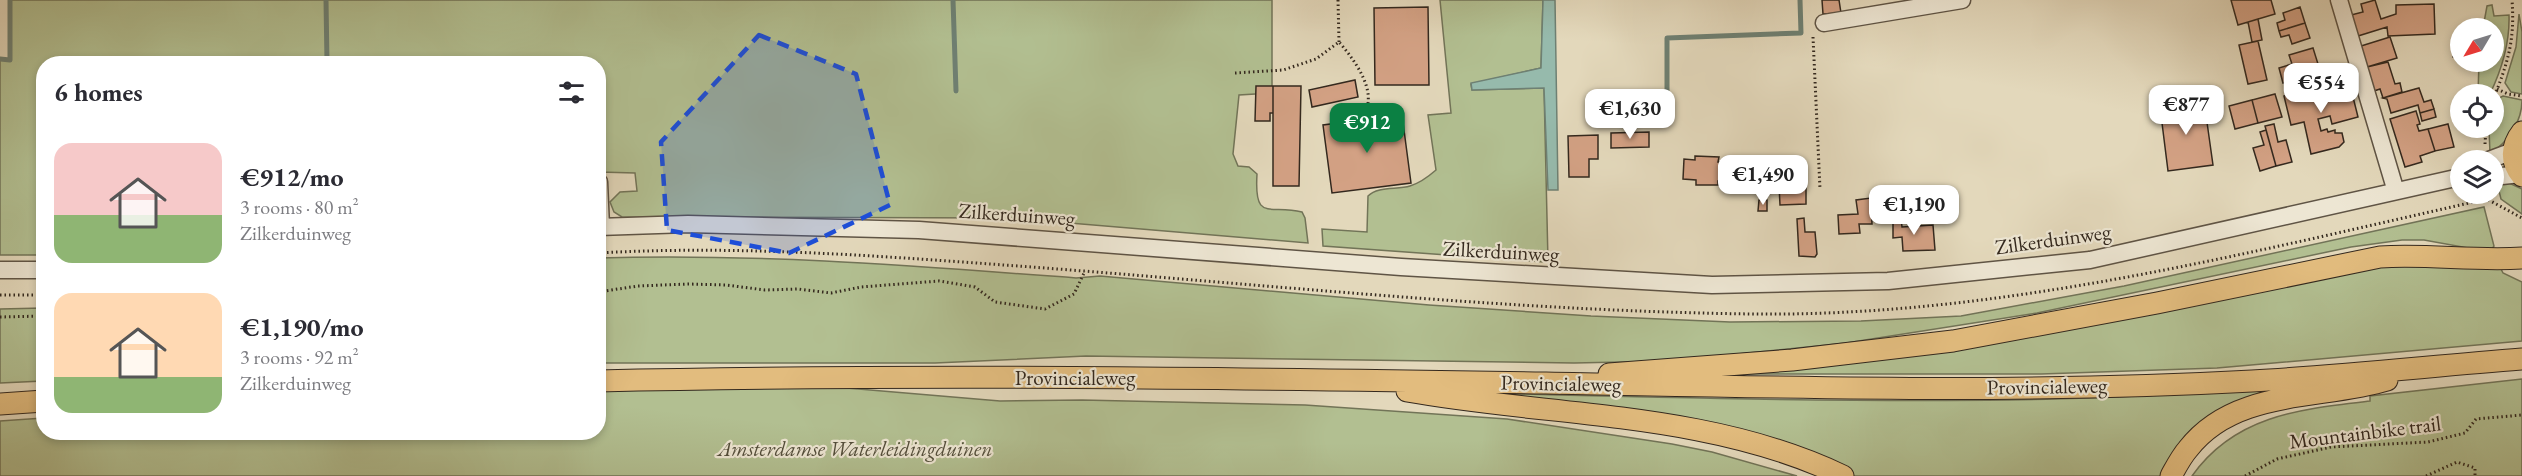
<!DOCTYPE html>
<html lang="en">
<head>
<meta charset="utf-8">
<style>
	:root { --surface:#fff; --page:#f2f2f3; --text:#2b2b33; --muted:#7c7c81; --accent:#0b8043 }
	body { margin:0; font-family:"EB Garamond",serif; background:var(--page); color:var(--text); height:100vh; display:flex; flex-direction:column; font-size:22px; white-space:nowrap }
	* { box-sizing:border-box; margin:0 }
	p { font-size:20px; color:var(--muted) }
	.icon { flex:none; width:33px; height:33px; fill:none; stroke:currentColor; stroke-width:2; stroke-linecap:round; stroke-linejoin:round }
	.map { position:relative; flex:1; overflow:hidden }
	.details { position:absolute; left:36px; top:56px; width:570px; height:384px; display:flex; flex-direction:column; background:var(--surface); border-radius:24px; box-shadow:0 3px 9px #0003 }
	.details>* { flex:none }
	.needle { width:39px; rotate:232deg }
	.fabs { position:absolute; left:2450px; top:18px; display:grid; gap:12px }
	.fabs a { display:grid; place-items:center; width:54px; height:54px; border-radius:50%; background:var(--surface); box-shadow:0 3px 9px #0003; font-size:30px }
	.price { position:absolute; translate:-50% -51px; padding:0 14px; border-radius:12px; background:#fff; color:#222; font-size:20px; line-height:39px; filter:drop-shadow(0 2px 3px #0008) }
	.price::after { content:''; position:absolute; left:50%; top:36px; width:18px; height:14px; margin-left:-9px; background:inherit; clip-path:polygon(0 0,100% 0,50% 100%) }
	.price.selected { background:var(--accent); color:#fff }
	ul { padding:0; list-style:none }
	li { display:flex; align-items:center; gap:18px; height:150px; padding:0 18px }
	li span { display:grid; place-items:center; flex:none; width:168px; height:120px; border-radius:18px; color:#555 }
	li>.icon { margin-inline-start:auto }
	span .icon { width:72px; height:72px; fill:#fffc; stroke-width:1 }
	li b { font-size:26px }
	h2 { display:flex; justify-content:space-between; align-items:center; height:72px; padding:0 18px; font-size:26px }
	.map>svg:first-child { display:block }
	.green { fill:#b2bf91; stroke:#727458; stroke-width:1.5 }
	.water { fill:#96baac; stroke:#6e8073; stroke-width:1.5 }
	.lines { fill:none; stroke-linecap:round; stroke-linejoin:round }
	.stream { stroke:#6e8073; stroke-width:5 }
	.building { fill:#d3a184; stroke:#33281e; stroke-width:1.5 }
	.minor-casing { stroke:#5f5445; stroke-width:19 }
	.major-casing { stroke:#33281e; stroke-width:23 }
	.path { stroke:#33281e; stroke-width:3; stroke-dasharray:1.5 3; stroke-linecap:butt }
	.minor { stroke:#ede6d3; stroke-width:16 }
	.major { stroke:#e2bc7e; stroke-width:21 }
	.marked { fill:#1d4ed8; fill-opacity:0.2; stroke:#1d4ed8; stroke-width:4.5; stroke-dasharray:12 8; stroke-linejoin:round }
	.labels { text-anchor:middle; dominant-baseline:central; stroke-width:4.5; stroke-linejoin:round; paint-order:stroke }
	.street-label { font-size:21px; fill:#33281e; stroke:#ede6d3 }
	.park-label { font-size:21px; font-style:italic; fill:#534e3b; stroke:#ede6d3 }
</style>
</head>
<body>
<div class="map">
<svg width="2522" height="476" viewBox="0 0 2522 476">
	<rect width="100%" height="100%" fill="#e3d8bb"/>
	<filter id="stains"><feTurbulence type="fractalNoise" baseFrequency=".00333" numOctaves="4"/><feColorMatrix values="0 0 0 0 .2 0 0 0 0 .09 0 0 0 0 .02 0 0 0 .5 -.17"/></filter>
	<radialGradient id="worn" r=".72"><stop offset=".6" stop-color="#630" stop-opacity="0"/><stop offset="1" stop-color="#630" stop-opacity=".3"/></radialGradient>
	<path class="green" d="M10,0H1272V93L1239,95L1233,154L1238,166L1249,167L1257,174C1254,223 1269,204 1302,212L1305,218L1308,243L1011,218L622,217L614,212L610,202L620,192L637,191L635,173L599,172L598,63H44L43,255H0V59H10Z
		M1440,0H1543L1541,68L1471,84L1472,90L1544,88L1548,261L1544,262L1323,246L1322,229L1367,232L1368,196C1378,186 1397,190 1410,186C1420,183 1428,177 1436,170L1428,115L1451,113Z
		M2492,5L2494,16L2509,15C2510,44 2502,69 2490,94H2478L2479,62H2493V28H2483L2487,6Z
		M2519,14L2522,32V94L2511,92L2505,83L2516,47Z
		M2503,96L2522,100C2522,122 2508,142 2490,154L2489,128H2493V110L2497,99Z
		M2507,182L2522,189V214L2501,199L2497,183Z
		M2484,207L2494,246L2490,252L2424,240H2402L2351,247L2037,313L1846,343L1669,361L1574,363L1086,356L935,363H599L598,258C758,253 917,266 1076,278L1100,276L1429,305L1591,316L1730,322L1861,321L1961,316L2124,286Z
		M2401,261L2501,269L2503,273L2522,282V341L2217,368L2041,374H1726Z
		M43,308V381L0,383V309Z
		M2522,379V476H2192C2235,415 2301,409 2370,401V396Z
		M823,386L1000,401L1082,400L1305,405L1507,419L1672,444L1712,452L1797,476H0V421L43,418L44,432H598L599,391Z
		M2298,389L2259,399L2164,476H1854L1822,463L1485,393C1659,398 1834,402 2008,400C2104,399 2201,392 2298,389Z"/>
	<path class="water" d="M1543,0H1555L1558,190H1548L1544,88L1472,90L1471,83L1541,68Z"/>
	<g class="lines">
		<path class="stream" d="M326,0L327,63
			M953,0L956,91
			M0,59L10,60V0
			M1667,123V38L1801,33L1800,0"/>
	</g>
	<path class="building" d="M1822,0H1839L1841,13L1823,14Z
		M2231,0H2271L2275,14L2238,25Z
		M2375,0L2381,19L2396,14V5L2434,4L2435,34L2388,36L2387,27L2358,36L2351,15L2363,12L2361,4Z
		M1428,7L1429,85H1375L1374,8Z
		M2300,7L2305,23L2279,31L2277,23L2285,20L2283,13Z
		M2258,19L2262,40L2252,42L2248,22Z
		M2305,23L2310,38L2292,44L2289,35L2281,37L2279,31Z
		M2460,35V56L2453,57V36Z
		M2390,37L2397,58L2367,67L2361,46Z
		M2258,41L2267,80L2248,84L2239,45Z
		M2313,48L2318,64L2295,71L2298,79L2283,83L2279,68L2292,64L2289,55Z
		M2388,62L2395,84L2400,83L2402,92L2383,98L2380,89L2374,91L2367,67Z
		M1355,80L1358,97L1312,107L1309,90Z
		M2323,85L2325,92L2350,85L2358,117L2332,124L2330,116L2318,119L2321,131L2327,129L2328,132L2335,130V133H2342L2344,142L2339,147L2311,154L2304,122L2291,125L2284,96Z
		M1256,86H1273V113H1270V121H1255Z
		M1273,86H1301L1299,186H1273Z
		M2419,88L2424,102L2431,100L2434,109L2420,113L2418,105L2391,113L2387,99L2383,98Z
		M2275,94L2282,117L2258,123L2252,100Z
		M2252,100L2258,123L2235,129L2229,106Z
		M2204,101L2213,165L2168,171L2160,107Z
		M2434,109L2436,117L2422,121L2420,113Z
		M2416,111L2420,124L2417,125L2419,131L2428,129L2435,151L2420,156L2422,162L2405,167L2390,119Z
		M1402,115L1411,183L1332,193L1323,125Z
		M2274,124L2278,142L2286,140L2292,162L2276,166L2265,126Z
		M2448,124L2454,147L2435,151L2428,129Z
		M2266,130L2276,166L2260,171L2253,148L2264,145L2260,132Z
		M1649,132V147L1611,148V133Z
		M1598,135V159H1589V177H1569L1568,136Z
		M1695,156L1719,157L1718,162H1731L1730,181H1718V185H1696V180L1683,179L1684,159L1695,160Z
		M1806,164V204L1780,205L1778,165Z
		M1871,198L1872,224H1859L1860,233L1839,234L1838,215L1858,214L1856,200Z
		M1759,200H1767V211H1758Z
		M1804,218L1805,232H1815L1817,254L1815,257L1799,256L1797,219Z
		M1893,218H1901L1902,227L1933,225L1935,250L1903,251L1902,237L1893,238Z"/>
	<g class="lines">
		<g class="minor-casing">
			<path id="minor" d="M2339,0L2394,185L2392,192
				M1824,23L1962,0
				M2489,160L2513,151
				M2493,177L2520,174
				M599,182L601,227
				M598,227L688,224L919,230L1401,267L1712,285L1888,281L2090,260L2460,177
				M0,270H44"/>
		</g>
		<g class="major-casing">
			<path id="major" d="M2522,132C2511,146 2510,162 2522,176
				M1609,374L1792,360L1953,341L2157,303L2380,257C2428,254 2474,261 2522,258
				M598,381C914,374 1230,378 1546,383C1781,387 2017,394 2252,381C2342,376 2432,366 2522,359
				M1407,391C1552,417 1708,411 1843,476
				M0,404L44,401
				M2171,476C2176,467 2181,457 2188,449C2235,388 2322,400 2387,380"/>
		</g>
		<path class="path" d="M1338,0L1339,42
			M1813,37L1820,189
			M1235,73L1283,70L1316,59L1339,42C1352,57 1371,82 1368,103L1360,109
			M2497,89L2508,94L2522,96
			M2493,100C2508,62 2515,41 2512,0
			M2485,144L2486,128
			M598,253C739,245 879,256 1018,266C1263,284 1507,311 1753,314C2001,317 2246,253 2487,199L2522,218
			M598,292L638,286L688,284L726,285L765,290L798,289L831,293L861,287L939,281L975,287L995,302L1045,309L1074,294L1085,271
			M0,295H44
			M0,317L44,316
			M2245,476L2277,459L2331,447L2428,442L2465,433L2476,419L2522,415
			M2426,476L2457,462L2475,468V476"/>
		<use href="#minor" class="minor"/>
		<use href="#major" class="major"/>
	</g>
	<path class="marked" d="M759,35L856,74L890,205L789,253L667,230L661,142Z"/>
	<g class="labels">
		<g class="street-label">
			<text transform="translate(1017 214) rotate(4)">Zilkerduinweg</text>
			<text transform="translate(2053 239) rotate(-8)">Zilkerduinweg</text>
			<text transform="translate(1501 251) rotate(3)">Zilkerduinweg</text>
			<text x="1075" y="377">Provincialeweg</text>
			<text transform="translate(1561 383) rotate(1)">Provincialeweg</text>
			<text transform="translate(2047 386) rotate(-1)">Provincialeweg</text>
			<text transform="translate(2365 432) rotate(-7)">Mountainbike trail</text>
		</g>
		<g class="park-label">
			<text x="855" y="448">Amsterdamse Waterleidingduinen</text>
		</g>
	</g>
	<rect width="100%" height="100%" filter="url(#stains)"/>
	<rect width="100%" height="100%" fill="url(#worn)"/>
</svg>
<div class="fabs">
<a><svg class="needle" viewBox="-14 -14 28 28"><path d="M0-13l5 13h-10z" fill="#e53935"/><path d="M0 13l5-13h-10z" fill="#7c7c81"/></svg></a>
<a><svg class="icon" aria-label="locate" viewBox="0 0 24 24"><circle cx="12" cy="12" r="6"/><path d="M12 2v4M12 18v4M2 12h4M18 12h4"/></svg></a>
<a><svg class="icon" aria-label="layers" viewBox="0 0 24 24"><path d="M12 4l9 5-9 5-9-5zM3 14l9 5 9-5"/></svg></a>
</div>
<b class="price" style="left:2321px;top:114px">€554</b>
<b class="price" style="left:2186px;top:136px">€877</b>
<b class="price" style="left:1630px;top:140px">€1,630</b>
<b class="price selected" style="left:1367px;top:154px">€912</b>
<b class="price" style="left:1763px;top:206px">€1,490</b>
<b class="price" style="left:1914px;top:236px">€1,190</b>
<section class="details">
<h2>6 homes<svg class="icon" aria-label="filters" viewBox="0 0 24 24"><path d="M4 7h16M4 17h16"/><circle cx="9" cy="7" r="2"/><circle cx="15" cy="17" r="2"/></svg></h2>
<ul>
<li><span style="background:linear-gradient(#f6c9c9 60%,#8fb573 0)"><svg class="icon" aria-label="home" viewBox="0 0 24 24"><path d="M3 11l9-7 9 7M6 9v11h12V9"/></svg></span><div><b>€912/mo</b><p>3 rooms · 80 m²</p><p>Zilkerduinweg</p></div></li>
<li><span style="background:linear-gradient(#ffd9b3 70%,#8fb573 0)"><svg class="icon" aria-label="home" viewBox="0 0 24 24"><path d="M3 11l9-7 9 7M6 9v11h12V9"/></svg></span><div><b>€1,190/mo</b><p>3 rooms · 92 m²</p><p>Zilkerduinweg</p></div></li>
</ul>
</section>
</div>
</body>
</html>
